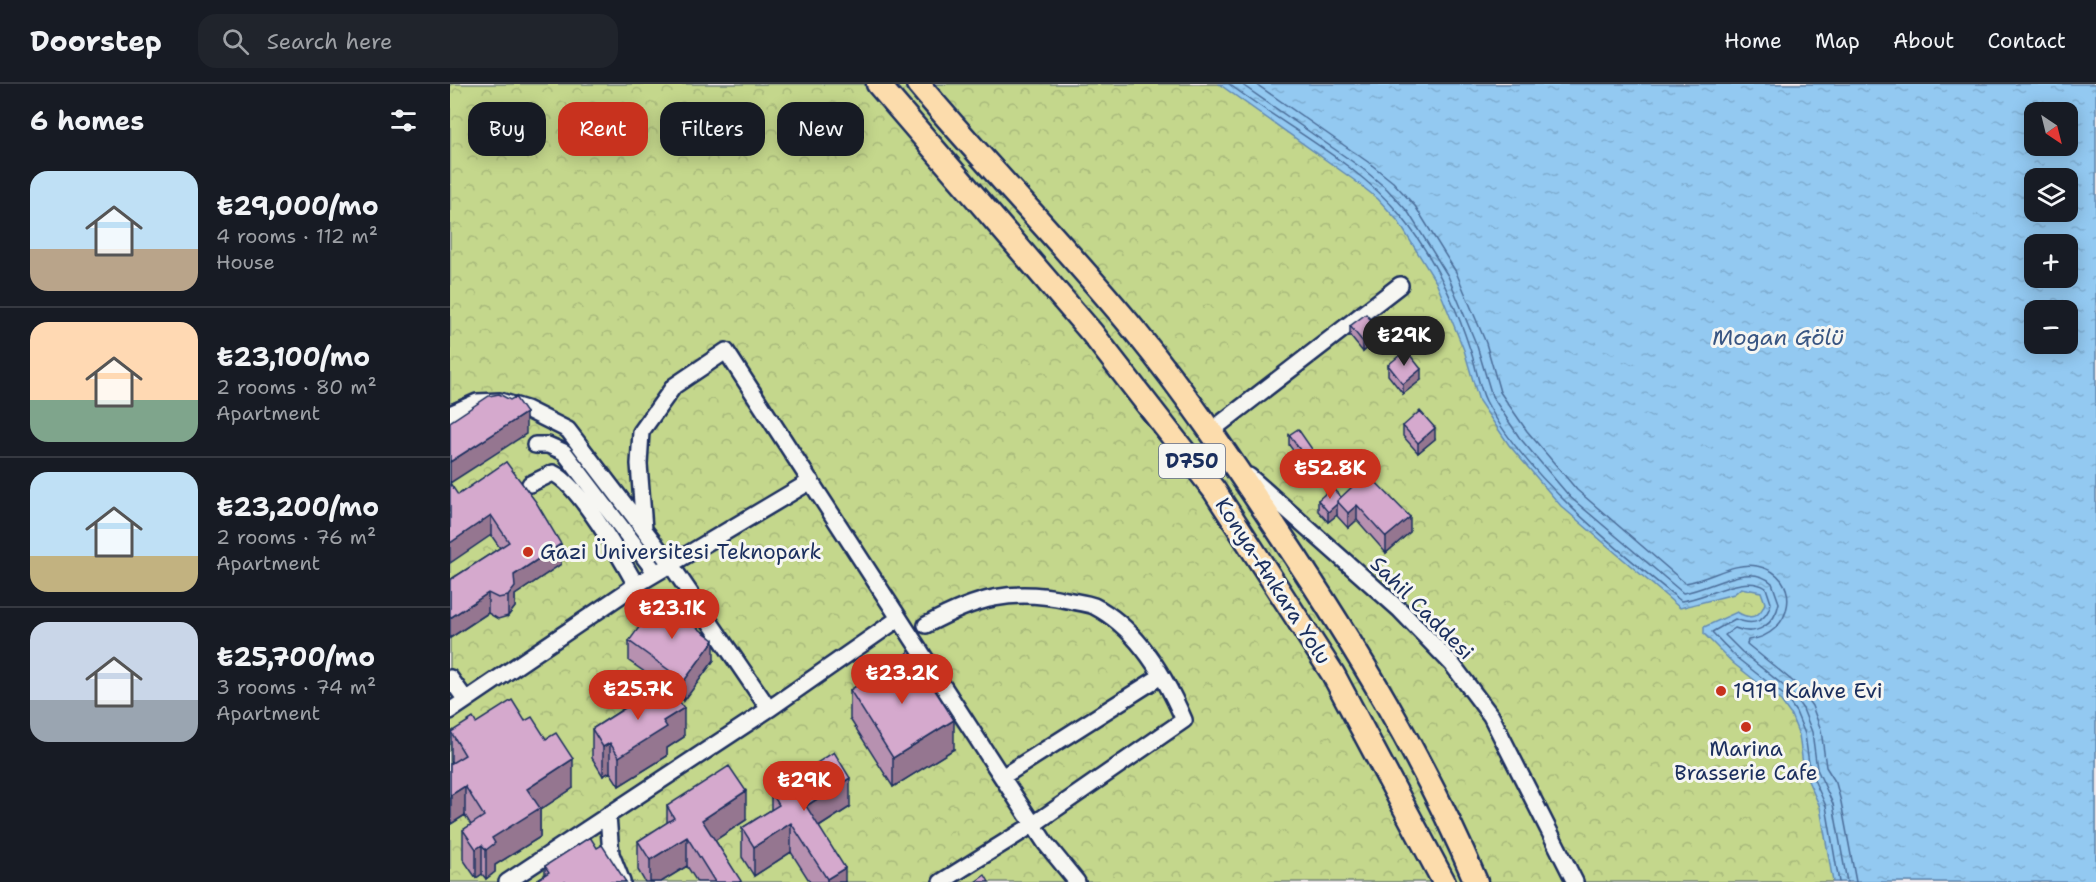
<!DOCTYPE html>
<html lang="en">
<head>
<meta charset="utf-8">
<style>
	:root { --surface:#171b24; --page:#20242c; --text:#f1f3f6; --muted:#9ea1a6; --line:#363941; --accent:#c8321e }
	body { margin:0; font-family:"Shantell Sans",sans-serif; background:var(--page); color:var(--text); height:100vh; display:flex; flex-direction:column; font-size:22px; white-space:nowrap }
	* { box-sizing:border-box; margin:0 }
	p { font-size:20px; color:var(--muted) }
	.icon { flex:none; width:33px; height:33px; fill:none; stroke:currentColor; stroke-width:2; stroke-linecap:round; stroke-linejoin:round }
	.map { position:relative; flex:1; overflow:hidden }
	.side { display:flex; flex-direction:column; background:var(--surface); width:450px }
	.side>* { flex:none }
	.hud { position:absolute; left:18px; top:18px; width:570px; height:54px; display:flex; gap:12px }
	.needle { width:39px; rotate:145deg }
	.buttons { position:absolute; left:1574px; top:18px; display:grid; gap:12px }
	.buttons a { display:grid; place-items:center; width:54px; height:54px; border-radius:12px; background:var(--surface); box-shadow:0 3px 15px #0003; font-size:30px }
	.price { position:absolute; translate:-50% -51px; padding:0 14px; border-radius:21px; background:var(--accent); color:#fff; font-size:20px; line-height:39px; filter:drop-shadow(0 2px 3px #0008) }
	.price::after { content:''; position:absolute; left:50%; top:36px; width:18px; height:14px; margin-left:-9px; background:inherit; clip-path:polygon(0 0,100% 0,50% 100%) }
	.price.on { background:#222; color:#fff }
	ul { padding:0; list-style:none }
	li { display:flex; align-items:center; gap:18px; height:150px; padding:0 30px }
	li+li { border-top:2px solid var(--line) }
	li span { display:grid; place-items:center; flex:none; width:168px; height:120px; border-radius:18px; color:#555 }
	li>.icon { margin-inline-start:auto }
	span .icon { width:72px; height:72px; fill:#fffc; stroke-width:1 }
	li b { font-size:26px }
	h2 { display:flex; justify-content:space-between; align-items:center; height:72px; padding:0 30px; font-size:26px }
	.pill { padding:0 21px; border-radius:18px; background:var(--surface); box-shadow:0 3px 15px #0003; font-size:21px; line-height:54px }
	.pill.on { background:var(--accent); color:#fff }
	header { display:flex; align-items:center; gap:36px; box-sizing:border-box; height:84px; padding:0 30px; background:var(--surface); border-bottom:2px solid var(--line) }
	header strong { font-size:28px }
	nav { display:flex; gap:33px; margin-inline-start:auto; font-size:21px }
	.search { width:420px; height:54px; background:var(--page); display:flex; align-items:center; gap:15px; box-sizing:border-box; padding:0 21px; border-radius:18px; color:var(--muted); font-size:22px }
	main { display:flex; flex:1; min-height:0 }
	.map>svg:first-child { display:block }
	.park { fill:url(#park-crowns); stroke:#708375; stroke-width:1.5; fill-rule:evenodd }
	.water { fill:url(#water-ripples); stroke:#638bb6; stroke-width:1.5; fill-rule:evenodd }
	.lines { fill:none; stroke-linecap:round; stroke-linejoin:round }
	.shore { stroke:#4b6d99; stroke-width:1.5 }
	.minor-casing { stroke:#1b2f5e; stroke-width:20 }
	.highway-casing { stroke:#1b2f5e; stroke-width:27 }
	.minor { stroke:#f6f6f2; stroke-width:15 }
	.highway { stroke:#fcdcac; stroke-width:22 }
	.wall { fill:#b791b0; stroke:#1b2f5e; stroke-width:1.5; fill-rule:evenodd }
	.shaded-wall { fill:#957690; stroke:#1b2f5e; stroke-width:1.5 }
	.building { fill:#d5a9cd; stroke:#1b2f5e; stroke-width:1.5 }
	.poi-dot { fill:#c8321e; stroke:#f6f6f2; stroke-width:2 }
	.labels { text-anchor:middle; dominant-baseline:central; stroke-width:6; stroke-linejoin:round; paint-order:stroke }
	.shield { fill:#f6f6f2; stroke:#5d6b8a; stroke-width:1.5 }
	.shield-label { font-size:20px; font-weight:bold; fill:#1b2f5e }
	.poi-label { font-size:21px; fill:#1b2f5e; stroke:#f6f6f2; text-anchor:start }
	.street-label { font-size:21px; fill:#1b2f5e; stroke:#f6f6f2 }
	.water-label { font-size:22px; font-style:italic; fill:#395683; stroke:#f6f6f2 }
</style>
</head>
<body>
<header>
<strong>Doorstep</strong>
<div class="search"><svg class="icon" aria-label="search" viewBox="0 0 24 24"><circle cx="10" cy="10" r="6"/><path d="M15 15l6 6"/></svg>Search here</div>
<nav><a>Home</a><a>Map</a><a>About</a><a>Contact</a></nav>
</header>
<main>
<section class="side">
<h2>6 homes<svg class="icon" aria-label="filters" viewBox="0 0 24 24"><path d="M4 7h16M4 17h16"/><circle cx="9" cy="7" r="2"/><circle cx="15" cy="17" r="2"/></svg></h2>
<ul>
<li><span style="background:linear-gradient(#bfe0f5 65%,#b9a48a 0)"><svg class="icon" aria-label="home" viewBox="0 0 24 24"><path d="M3 11l9-7 9 7M6 9v11h12V9"/></svg></span><div><b>₺29,000/mo</b><p>4 rooms · 112 m²</p><p>House</p></div></li>
<li><span style="background:linear-gradient(#ffd9b3 65%,#7fa58c 0)"><svg class="icon" aria-label="home" viewBox="0 0 24 24"><path d="M3 11l9-7 9 7M6 9v11h12V9"/></svg></span><div><b>₺23,100/mo</b><p>2 rooms · 80 m²</p><p>Apartment</p></div></li>
<li><span style="background:linear-gradient(#bfe0f5 70%,#c2b280 0)"><svg class="icon" aria-label="home" viewBox="0 0 24 24"><path d="M3 11l9-7 9 7M6 9v11h12V9"/></svg></span><div><b>₺23,200/mo</b><p>2 rooms · 76 m²</p><p>Apartment</p></div></li>
<li><span style="background:linear-gradient(#c9d6e8 65%,#9aa5b1 0)"><svg class="icon" aria-label="home" viewBox="0 0 24 24"><path d="M3 11l9-7 9 7M6 9v11h12V9"/></svg></span><div><b>₺25,700/mo</b><p>3 rooms · 74 m²</p><p>Apartment</p></div></li>
</ul>
</section>
<div class="map">
<svg width="1646" height="798" viewBox="0 0 1646 798">
	<defs>
		<pattern id="park-crowns" width="20" height="18" patternUnits="userSpaceOnUse" patternTransform="scale(1.5)"><rect width="20" height="18" fill="#c4d78c"/><path d="M2 6a3 3 0 1 1 6 0M12 15a3 3 0 1 1 6 0" fill="none" stroke="#a8b97b"/></pattern>
		<pattern id="water-ripples" width="26" height="14" patternUnits="userSpaceOnUse" patternTransform="scale(1.5)"><rect width="26" height="14" fill="#93c9f1"/><path d="M2 4q2-2 4 0t4 0M15 11q2-2 4 0t4 0" fill="none" stroke="#7eadd1"/></pattern>
	</defs>
	<rect width="100%" height="100%" fill="#efe7eb"/>
	<filter id="ink" filterUnits="userSpaceOnUse"><feTurbulence type="fractalNoise" baseFrequency=".0167" numOctaves="2"/><feDisplacementMap in="SourceGraphic" scale="12" xChannelSelector="R" yChannelSelector="G"/><feConvolveMatrix kernelMatrix="1 2 1 2 8 2 1 2 1" color-interpolation-filters="sRGB"/></filter>
	<g filter="url(#ink)">
		<path class="park" d="M0,0H1646V798H0ZM1584,28H1617V62H1584ZM1584,94H1617V128H1584ZM1584,160H1617V194H1584ZM1584,226H1617V260H1584Z"/>
		<path class="water" d="M769,0H1646V798H1383L1370,723L1354,688L1349,651L1341,631L1331,617L1283,579L1254,550V543L1287,528C1300,536 1310,534 1315,519L1311,508L1291,504L1284,510L1230,524L1111,422L1059,361L1029,317L1014,266L986,198L948,137L928,115L904,96ZM1584,28H1617V62H1584ZM1584,94H1617V128H1584ZM1584,160H1617V194H1584ZM1584,226H1617V260H1584Z"/>
		<g class="lines">
			<path class="shore" d="M779,0C834,42 908,79 951,132C982,170 1005,219 1020,265C1026,281 1028,301 1036,317C1075,392 1165,464 1231,517C1258,514 1294,489 1316,504L1321,519C1316,539 1303,542 1285,535L1262,548L1287,574L1335,612L1346,628L1355,650L1360,687L1376,722L1389,798
				M791,0L913,85L937,105L958,128L998,192L1027,262L1042,312L1069,353L1120,413L1233,509C1262,505 1298,477 1322,499L1329,519C1325,541 1306,553 1285,544L1275,551L1292,568L1340,607L1353,625L1362,648L1367,685L1383,720L1397,798
				M806,0L918,78L943,98L965,122L1006,188L1036,259L1050,308L1077,347L1127,406L1235,499C1259,496 1284,477 1307,482C1354,491 1344,552 1298,556L1297,560L1346,600L1362,622L1371,646L1376,683L1386,699L1391,718L1406,798"/>
			<g class="minor-casing">
				<path id="minor" d="M0,330L27,318L50,317L76,325L118,346L221,481L319,625
					M761,347L950,201
					M85,361H98L114,368L206,489
					M799,392L950,526L1002,580L1041,632L1125,798
					M80,400L103,389C129,401 171,474 186,501
					M194,445L189,380L191,348L224,302L276,267L552,693L596,760L627,798
					M476,541C526,514 561,504 617,516C626,518 637,519 644,522C687,544 716,594 734,636L584,740L491,798
					M0,594L16,616
					M0,627L186,501L361,397
					M552,693L711,592
					M158,731L161,770L172,798
					M57,798L319,625L448,535"/>
			</g>
			<g class="highway-casing">
				<path id="highway" d="M428,0L642,249L764,406L883,590L994,798
					M468,0C538,84 616,162 685,247C738,312 785,382 831,451C905,562 974,675 1026,798"/>
			</g>
			<use href="#minor" class="minor"/>
			<use href="#highway" class="highway"/>
		</g>
		<path class="wall" d="M900,242L928,255L913,268L900,252Z
			M938,281L971,296L953,310L938,291Z
			M953,342L985,355L968,369L953,352Z
			M839,351L864,378L856,384L839,361Z
			M56,378L111,480L65,511V523L58,532L48,535L38,529L0,554V496L50,464L41,451L8,411Z
			M891,413L960,448L936,469L907,436L898,444L887,432V431L878,438L868,427V416Z
			M179,557L264,576L234,617L225,610L234,653L217,664V672L169,702L160,688L153,692L142,674V645L212,600L179,577ZM214,602L222,608L219,610Z
			M400,606L504,665L443,703L400,635Z
			M75,637L123,704L90,726V753L45,781V788L36,795L32,790L26,794L13,775V746L21,741L15,731L1,740L0,739V680L2,679L1,677V648L26,639Z
			M321,708L400,723L369,743L395,798H360L341,768L304,792L292,773V744L321,726Z
			M217,722L296,736L265,756L291,798H247L237,782L211,798H195L188,786V757L217,739Z
			M147,764L176,798H88V795L95,791V782Z"/>
		<path class="shaded-wall" d="M928,245V255L913,268V258Z
			M971,285V296L953,310V300Z
			M76,329V350L0,399V378Z
			M985,344V355L968,369V359Z
			M864,368V378L856,384V374Z
			M887,420V431L878,438V428Z
			M907,421V436L898,444V429Z
			M41,431V451L0,479V459Z
			M960,433V448L936,469V453Z
			M111,460V480L65,511V523L58,532V512L64,491Z
			M38,509V529L0,554V534Z
			M264,556V576L234,617V597Z
			M234,624V653L217,664V672L169,702V673L213,637Z
			M504,636V665L443,703V674Z
			M160,659V688L153,692V663Z
			M123,675V704L90,726V753L45,781V788L36,795V766L42,754L77,705Z
			M400,694V723L356,751V722Z
			M15,702V731L1,740V711Z
			M296,707V736L252,765V736Z
			M341,739V768L304,792V763Z
			M237,753V782L211,798H200V776Z
			M32,761V790L26,794V765Z
			M395,784V798H377V795Z"/>
		<path class="building" d="M916,230L928,245L913,258L900,242Z
			M956,266L971,285L953,300L938,281Z
			M49,310L60,316L65,313L76,329L0,378V338L39,312Z
			M970,327L985,344L968,359L953,342Z
			M848,345L864,368L856,374L839,351Z
			M56,378L86,418L111,460L64,491L65,503L58,512L48,514L38,509L0,534V496L59,458L41,431L0,459V399L8,411Z
			M917,389L960,433L936,453L907,421L898,429L887,417Z
			M882,404L891,413L887,417V420L878,428L868,416Z
			M209,516L264,556L234,597L179,557Z
			M460,567L504,636L443,674L400,606Z
			M213,600L219,610L223,608L234,624L213,637L217,643L169,673L160,659L153,663L142,645Z
			M62,616L75,637L82,633L96,655L106,649L123,675L77,705L90,724L42,754L45,759L36,766L32,761L26,765L13,746L34,732L15,702L1,711L0,710V680L15,671L1,648L23,634L26,639Z
			M384,668L400,694L356,722L395,784L377,795L341,739L304,763L292,744L329,721L321,708Z
			M279,682L296,707L252,736L291,797L289,798H265L237,753L200,776L188,757L224,734L217,722Z
			M140,753L147,764L152,761L176,798H89L88,795L99,788L95,782Z
			M535,791L539,798H525Z"/>
	</g>
	<g class="poi-dot">
		<circle cx="78" cy="468" r="6"/>
		<circle cx="1271" cy="607" r="6"/>
		<circle cx="1296" cy="643" r="6"/>
	</g>
	<g class="labels">
		<rect class="shield" x="709" y="360" width="66" height="34" rx="4.5"/>
		<g class="shield-label">
			<text x="742" y="377">D750</text>
		</g>
		<g class="poi-label">
			<text x="90" y="468">Gazi Üniversitesi Teknopark</text>
			<text x="1283" y="607">1919 Kahve Evi</text>
			<text x="1296" y="665" text-anchor="middle">Marina<tspan x="1296" dy="24">Brasserie Cafe</tspan></text>
		</g>
		<g class="street-label">
			<text transform="translate(823 497) rotate(57)">Konya-Ankara Yolu</text>
			<text transform="translate(972 524) rotate(45)">Sahil Caddesi</text>
		</g>
		<g class="water-label">
			<text x="1328" y="253">Mogan Gölü</text>
		</g>
	</g>
</svg>
<div class="buttons">
<a><svg class="needle" viewBox="-14 -14 28 28"><path d="M0-13l5 13h-10z" fill="#e53935"/><path d="M0 13l5-13h-10z" fill="#9ea1a6"/></svg></a>
<a><svg class="icon" aria-label="layers" viewBox="0 0 24 24"><path d="M12 4l9 5-9 5-9-5zM3 14l9 5 9-5"/></svg></a>
<a>+</a>
<a>−</a>
</div>
<b class="price on" style="left:954px;top:283px">₺29K</b>
<b class="price" style="left:880px;top:416px">₺52.8K</b>
<b class="price" style="left:222px;top:556px">₺23.1K</b>
<b class="price" style="left:452px;top:621px">₺23.2K</b>
<b class="price" style="left:188px;top:637px">₺25.7K</b>
<b class="price" style="left:354px;top:728px">₺29K</b>
<div class="hud">
<a class="pill">Buy</a>
<a class="pill on">Rent</a>
<a class="pill">Filters</a>
<a class="pill">New</a>
</div>
</div>
</main>
</body>
</html>
